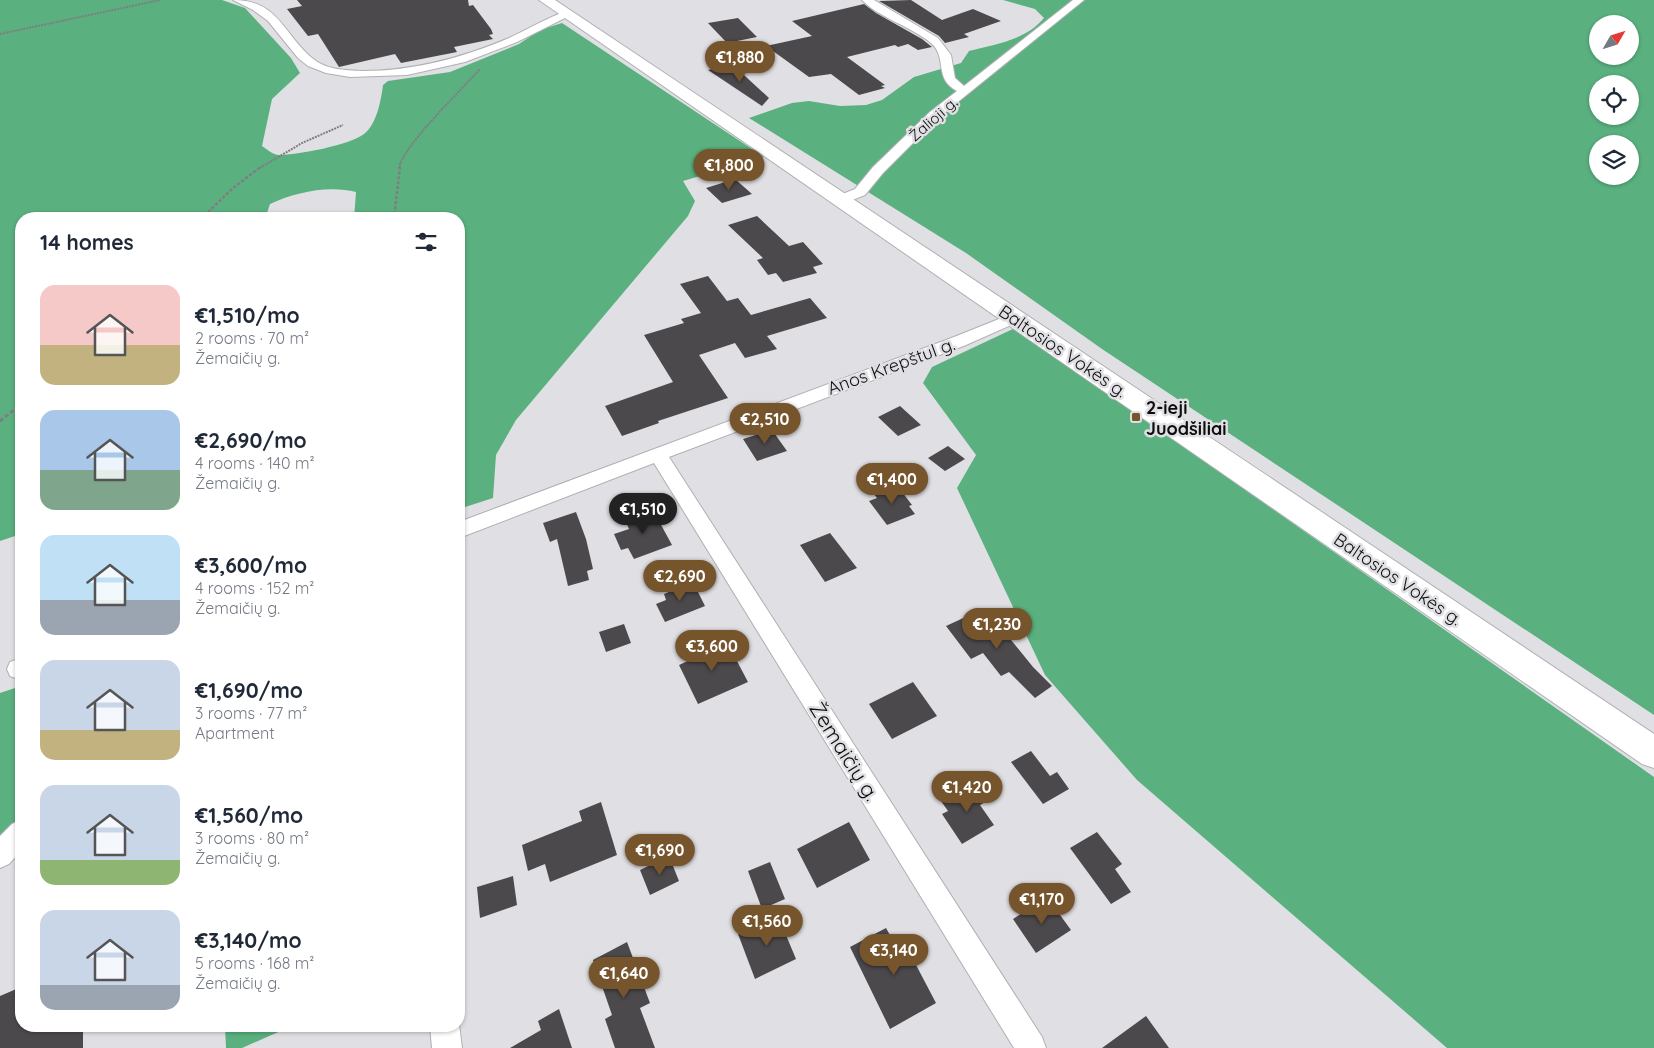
<!DOCTYPE html>
<html lang="en">
<head>
<meta charset="utf-8">
<style>
	:root { --surface:#fff; --page:#f6f6f7; --text:#1f2937; --muted:#747a83; --accent:#76542c }
	body { margin:0; font-family:Quicksand,sans-serif; background:var(--page); color:var(--text); height:100vh; display:flex; flex-direction:column; font-size:19px; white-space:nowrap }
	* { box-sizing:border-box; margin:0 }
	p { font-size:16px; color:var(--muted) }
	.icon { flex:none; width:28px; height:28px; fill:none; stroke:currentColor; stroke-width:2; stroke-linecap:round; stroke-linejoin:round }
	.map { position:relative; flex:1; overflow:hidden }
	.side { position:absolute; left:15px; top:212px; width:450px; height:820px; display:flex; flex-direction:column; background:var(--surface); border-radius:20px; box-shadow:0 1px 4px #0004 }
	.side>* { flex:none }
	.needle { width:32px; rotate:51deg }
	.fabs { position:absolute; left:1589px; top:15px; display:grid; gap:10px }
	.fabs a { display:grid; place-items:center; width:50px; height:50px; border-radius:50%; background:var(--surface); box-shadow:0 1px 4px #0004; font-size:25px }
	.price { position:absolute; translate:-50% -42px; padding:0 11px; border-radius:18px; background:var(--accent); color:#fff; font-size:16px; line-height:32px; filter:drop-shadow(0 1px 2px #0008) }
	.price::after { content:''; position:absolute; left:50%; top:30px; width:15px; height:11px; margin-left:-8px; background:inherit; clip-path:polygon(0 0,100% 0,50% 100%) }
	.price.selected { background:#222; color:#fff }
	ul { padding:0; list-style:none }
	li { display:flex; align-items:center; gap:15px; height:125px; padding:0 25px }
	li span { display:grid; place-items:center; flex:none; width:140px; height:100px; border-radius:15px; color:#555 }
	li>.icon { margin-inline-start:auto }
	span .icon { width:60px; height:60px; fill:#fffc; stroke-width:1 }
	li b { font-size:21px }
	h2 { display:flex; justify-content:space-between; align-items:center; height:60px; padding:0 25px; font-size:21px }
	.map>svg:first-child { display:block }
	.forest { fill:#5ab17f; fill-rule:evenodd }
	.building { fill:#4c494c }
	.lines { fill:none; stroke-linecap:round; stroke-linejoin:round }
	.street-casing { stroke:#b0b0b4; stroke-width:2 }
	.primary-casing { stroke:#b0b0b4; stroke-width:2 }
	.path-far2 { stroke:#7e7e80; stroke-width:2; stroke-dasharray:2 1; stroke-linecap:butt }
	.path-far1 { stroke:#7e7e80; stroke-width:2.5; stroke-dasharray:3 2; stroke-linecap:butt }
	.path { stroke:#7e7e80; stroke-width:3; stroke-dasharray:4 2.5; stroke-linecap:butt }
	.street { fill:#fff; fill-rule:evenodd }
	.primary { fill:#fff; fill-rule:evenodd }
	.poi-dot { fill:#76542c; stroke:#e0e0e4; stroke-width:2 }
	.labels { text-anchor:middle; dominant-baseline:central; stroke-width:5; stroke-linejoin:round; paint-order:stroke }
	.far-street-label { font-size:15px; fill:#0d0d0e; stroke:#e0e0e4 }
	.street-label { font-size:18px; fill:#0d0d0e; stroke:#e0e0e4 }
	.poi-label { font-size:18px; font-weight:bold; fill:#0d0d0e; stroke:#e0e0e4; text-anchor:start }
	.near-street-label { font-size:21px; fill:#0d0d0e; stroke:#e0e0e4 }
</style>
</head>
<body>
<div class="map">
<svg width="1654" height="1048" viewBox="0 0 1654 1048">
	<rect width="100%" height="100%" fill="#e0e0e4"/>
	<path class="forest" d="M0,0H222L245,8L291,58L300,73L272,99L262,146C267,149 273,155 279,155C297,155 350,145 364,134C377,124 381,100 383,85L388,81L450,72L519,44L540,30L562,23L764,157L683,181L695,201L688,216L516,420L496,455L493,498L459,509V219H354L356,192C329,185 295,192 270,204L265,219H21V530L15,536L0,541Z
		M1003,0H1654V715L1102,349L966,253L749,118L792,103L809,101L840,106L866,105L882,100L914,77L961,63L969,51C996,44 1026,40 1044,18L1035,9ZM1598,24H1630V56H1598ZM1598,84H1630V116H1598ZM1598,144H1630V176H1598Z
		M1015,328L1654,777V1048H1447L1137,780L1045,675L957,488L976,455L923,383L932,367Z
		M21,686V845L0,853V693Z
		M225,1026H292L242,1048H226Z"/>
	<path class="building" d="M297,0H468L469,6L473,5L491,29L493,34L489,35L493,39L454,47L457,52L401,63L395,54L339,67L318,34L308,36L287,9L302,6Z
		M911,0L942,20L973,9L1001,21L964,34L969,37L945,43L939,36L879,1Z
		M864,4L876,13L922,39L932,47L918,50L908,44L898,47L895,45L847,57L885,85L881,86L885,88L859,95L831,74L809,77L766,46L812,36L792,21Z
		M738,18L757,37L727,43L708,23Z
		M732,64L769,98L762,106L708,70Z
		M735,179L752,194L722,203L706,188Z
		M757,216L789,246L803,242L823,264L813,267L817,273L783,282L776,273L768,275L757,260L763,258L728,225Z
		M708,276L727,301L738,298L751,315L810,298L827,318L767,336L777,349L745,358L735,343L699,355L728,398L658,421L659,423L622,436L605,406L673,382L644,335L684,323L681,319L701,313L680,284Z
		M900,406L921,425L898,436L878,417Z
		M772,430L787,451L757,461L743,439Z
		M948,446L965,459L945,471L928,458Z
		M896,484L912,505L909,506L915,514L887,525L869,501L877,498L873,493Z
		M653,510L672,545L634,559L628,548L621,550L614,534L629,529L625,520Z
		M576,512L586,539L593,569L587,571L589,580L568,586L557,539L550,542L543,523Z
		M830,533L857,568L825,582L800,545Z
		M693,582L705,606L665,622L656,604L666,600L664,594Z
		M985,608L1033,667L1052,686L1035,698L1009,672L1001,676L983,653L971,659L946,626Z
		M624,624L631,643L606,652L599,632Z
		M719,641L722,647L728,644L748,682L698,704L679,665L690,660L687,654Z
		M913,682L937,716L892,739L869,704Z
		M1031,751L1050,776L1057,772L1069,789L1043,804L1011,762Z
		M976,782L989,800L980,805L994,825L962,844L942,814L948,811L941,801Z
		M601,802L617,855L550,882L545,864L528,871L522,845L582,821L579,811Z
		M849,822L870,860L817,888L797,849Z
		M1097,832L1122,864L1115,869L1131,892L1111,904L1070,848Z
		M669,856L679,881L650,895L640,870Z
		M770,862L785,899L762,909L748,871Z
		M513,876L517,905L480,918L477,887Z
		M1047,897L1071,930L1036,953L1013,919Z
		M778,916L796,959L755,979L738,934Z
		M886,928L895,944L910,935L923,958L915,963L936,1003L890,1029L850,947Z
		M627,942L650,1003L640,1008L655,1048H615L605,1019L612,1015L593,960Z
		M21,987V1026H83V1048H0V996Z
		M559,1009L572,1048H510L541,1030L538,1021Z
		M1146,1016L1169,1048H1102Z"/>
	<g class="lines">
		<g class="street-casing">
			<path id="street" d="M233,0C279,0 283,34 312,58C326,70 345,70 362,71C414,71 462,58 509,38C528,29 545,19 564,12L568,11L573,14L517,42L465,62L407,75L350,77L326,73L308,66L298,58L268,21L253,10Z
				M862,0H874L938,38L951,55L955,78L964,86L1073,0H1084L938,118L883,173L865,195L845,203H835L833,200L835,197L855,189L873,167L930,112L957,91C933,78 948,58 931,43C912,27 878,17 862,0Z
				M1014,313L1020,315L1022,318L1020,321L966,345L669,457L1042,1037L1046,1048H1014L654,463L459,538V522L954,337Z
				M21,658V678L18,679L10,676L7,669L10,662Z
				M21,820V851L9,864L0,868V836L12,824Z
				M459,1024L462,1048H432L430,1026H459Z"/>
		</g>
		<g class="primary-casing">
			<path id="primary" d="M539,0H555L1654,734V768L1642,764Z"/>
		</g>
		<path class="path-far2" d="M0,34L160,0
			M260,168L302,143L343,125
			M399,168C402,147 464,87 480,69"/>
		<path class="path-far1" d="M201,219L233,188L262,166
			M394,219L400,166"/>
		<path class="path" d="M0,421L21,404"/>
		<use href="#street" class="street"/>
		<use href="#primary" class="primary"/>
	</g>
	<rect class="poi-dot" x="1131" y="412" width="10" height="10" rx="2.5"/>
	<g class="labels">
		<g class="far-street-label">
			<text transform="translate(933 119) rotate(-41)">Žalioji g.</text>
		</g>
		<g class="street-label">
			<text transform="translate(1063 351) rotate(34)">Baltosios Vokės g.</text>
			<text transform="translate(891 366) rotate(-20)">Anos Krepštul g.</text>
			<text transform="translate(1398 579) rotate(34)">Baltosios Vokės g.</text>
		</g>
		<g class="poi-label">
			<text x="1146" y="407">2-ieji<tspan x="1146" dy="21">Juodšiliai</tspan></text>
		</g>
		<g class="near-street-label">
			<text transform="translate(845 751) rotate(58)">Žemaičių g.</text>
		</g>
	</g>
</svg>
<div class="fabs">
<a><svg class="needle" viewBox="-14 -14 28 28"><path d="M0-13l5 13h-10z" fill="#e53935"/><path d="M0 13l5-13h-10z" fill="#747a83"/></svg></a>
<a><svg class="icon" aria-label="locate" viewBox="0 0 24 24"><circle cx="12" cy="12" r="6"/><path d="M12 2v4M12 18v4M2 12h4M18 12h4"/></svg></a>
<a><svg class="icon" aria-label="layers" viewBox="0 0 24 24"><path d="M12 4l9 5-9 5-9-5zM3 14l9 5 9-5"/></svg></a>
</div>
<b class="price" style="left:740px;top:83px">€1,880</b>
<b class="price" style="left:729px;top:191px">€1,800</b>
<b class="price" style="left:765px;top:445px">€2,510</b>
<b class="price" style="left:892px;top:505px">€1,400</b>
<b class="price selected" style="left:643px;top:535px">€1,510</b>
<b class="price" style="left:680px;top:602px">€2,690</b>
<b class="price" style="left:997px;top:650px">€1,230</b>
<b class="price" style="left:712px;top:672px">€3,600</b>
<b class="price" style="left:967px;top:813px">€1,420</b>
<b class="price" style="left:660px;top:876px">€1,690</b>
<b class="price" style="left:1042px;top:925px">€1,170</b>
<b class="price" style="left:767px;top:947px">€1,560</b>
<b class="price" style="left:894px;top:976px">€3,140</b>
<b class="price" style="left:624px;top:999px">€1,640</b>
<section class="side">
<h2>14 homes<svg class="icon" aria-label="filters" viewBox="0 0 24 24"><path d="M4 7h16M4 17h16"/><circle cx="9" cy="7" r="2"/><circle cx="15" cy="17" r="2"/></svg></h2>
<ul>
<li><span style="background:linear-gradient(#f6c9c9 60%,#c2b280 0)"><svg class="icon" aria-label="home" viewBox="0 0 24 24"><path d="M3 11l9-7 9 7M6 9v11h12V9"/></svg></span><div><b>€1,510/mo</b><p>2 rooms · 70 m²</p><p>Žemaičių g.</p></div></li>
<li><span style="background:linear-gradient(#a9c7e8 60%,#7fa58c 0)"><svg class="icon" aria-label="home" viewBox="0 0 24 24"><path d="M3 11l9-7 9 7M6 9v11h12V9"/></svg></span><div><b>€2,690/mo</b><p>4 rooms · 140 m²</p><p>Žemaičių g.</p></div></li>
<li><span style="background:linear-gradient(#bfe0f5 65%,#9aa5b1 0)"><svg class="icon" aria-label="home" viewBox="0 0 24 24"><path d="M3 11l9-7 9 7M6 9v11h12V9"/></svg></span><div><b>€3,600/mo</b><p>4 rooms · 152 m²</p><p>Žemaičių g.</p></div></li>
<li><span style="background:linear-gradient(#c9d6e8 70%,#c2b280 0)"><svg class="icon" aria-label="home" viewBox="0 0 24 24"><path d="M3 11l9-7 9 7M6 9v11h12V9"/></svg></span><div><b>€1,690/mo</b><p>3 rooms · 77 m²</p><p>Apartment</p></div></li>
<li><span style="background:linear-gradient(#c9d6e8 75%,#8fb573 0)"><svg class="icon" aria-label="home" viewBox="0 0 24 24"><path d="M3 11l9-7 9 7M6 9v11h12V9"/></svg></span><div><b>€1,560/mo</b><p>3 rooms · 80 m²</p><p>Žemaičių g.</p></div></li>
<li><span style="background:linear-gradient(#c9d6e8 75%,#9aa5b1 0)"><svg class="icon" aria-label="home" viewBox="0 0 24 24"><path d="M3 11l9-7 9 7M6 9v11h12V9"/></svg></span><div><b>€3,140/mo</b><p>5 rooms · 168 m²</p><p>Žemaičių g.</p></div></li>
</ul>
</section>
</div>
</body>
</html>
